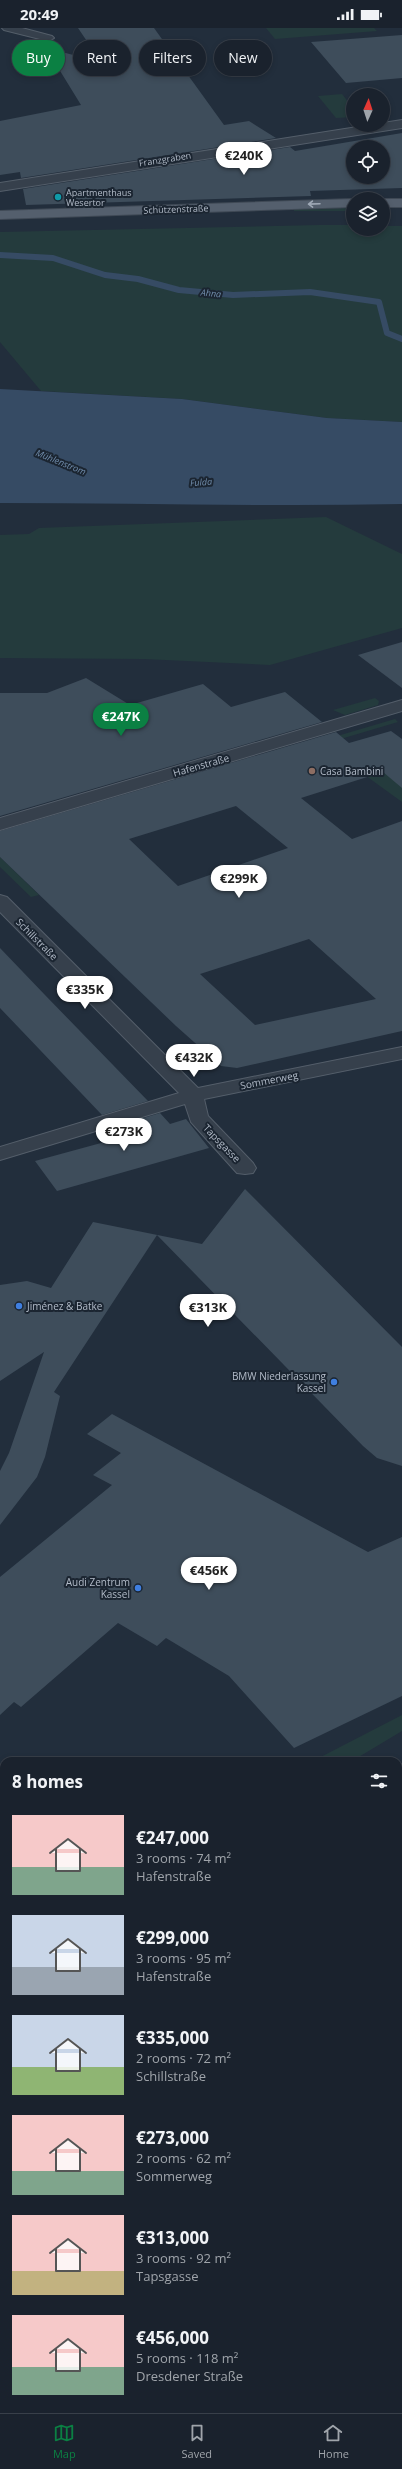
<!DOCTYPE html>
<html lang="en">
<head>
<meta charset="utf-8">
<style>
	:root { --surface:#1a222d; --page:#232a35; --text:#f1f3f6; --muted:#9fa4aa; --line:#383f49; --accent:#0b8043 }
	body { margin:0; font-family:"Open Sans",sans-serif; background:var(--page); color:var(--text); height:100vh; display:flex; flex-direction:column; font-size:15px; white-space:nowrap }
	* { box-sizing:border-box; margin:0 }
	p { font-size:13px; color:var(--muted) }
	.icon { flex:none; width:22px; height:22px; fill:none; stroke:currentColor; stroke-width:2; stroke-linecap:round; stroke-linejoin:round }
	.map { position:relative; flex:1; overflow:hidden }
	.sheet { position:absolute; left:0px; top:1729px; width:402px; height:656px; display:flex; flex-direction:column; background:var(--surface); border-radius:12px 12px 0 0; box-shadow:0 2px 6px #0003,0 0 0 1px var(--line) }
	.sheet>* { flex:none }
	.hud { position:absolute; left:12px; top:12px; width:378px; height:36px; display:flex; gap:8px }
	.needle { width:26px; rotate:3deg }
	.controls { position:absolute; left:346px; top:60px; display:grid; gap:8px }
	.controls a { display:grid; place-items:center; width:44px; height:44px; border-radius:50%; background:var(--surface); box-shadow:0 2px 6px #0003,0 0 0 1px var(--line); font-size:20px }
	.price { position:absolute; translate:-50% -34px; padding:0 9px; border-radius:14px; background:#fff; color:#222; font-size:13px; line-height:26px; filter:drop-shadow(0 1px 2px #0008) }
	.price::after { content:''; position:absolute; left:50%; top:24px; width:12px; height:9px; margin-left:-6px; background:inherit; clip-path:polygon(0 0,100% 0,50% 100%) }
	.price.active { background:var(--accent); color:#fff }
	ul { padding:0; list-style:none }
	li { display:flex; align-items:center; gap:12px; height:100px; padding:0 12px }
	li span { display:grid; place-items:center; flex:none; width:112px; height:80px; border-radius:0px; color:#555 }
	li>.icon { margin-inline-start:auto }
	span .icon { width:48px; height:48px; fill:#fffc; stroke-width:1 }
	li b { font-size:17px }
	h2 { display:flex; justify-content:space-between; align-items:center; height:48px; padding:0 12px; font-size:17px }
	.pill { padding:0 14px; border-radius:18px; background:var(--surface); box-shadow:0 2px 6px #0003,0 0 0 1px var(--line); font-size:14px; line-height:36px }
	.pill.active { background:var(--accent); color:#fff }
	.status { display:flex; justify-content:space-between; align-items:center; height:28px; padding:0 20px; background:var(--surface); direction:ltr }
	.status svg { height:11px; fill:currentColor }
	.tab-bar { display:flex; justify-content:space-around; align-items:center; height:56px; border-top:1px solid var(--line); background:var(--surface); font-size:11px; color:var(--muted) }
	.tab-bar a { display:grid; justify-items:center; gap:2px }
	.tab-bar .active { color:var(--accent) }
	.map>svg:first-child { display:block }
	.green { fill:#243b3d }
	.water { fill:#364b64 }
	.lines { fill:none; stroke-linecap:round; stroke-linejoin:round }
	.stream { stroke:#364b64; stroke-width:6 }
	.building { fill:#3e4d5b; fill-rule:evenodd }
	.minor-casing { stroke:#545e6a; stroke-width:2 }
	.primary-casing { stroke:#3f4955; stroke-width:2 }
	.minor { fill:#36404c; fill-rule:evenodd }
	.primary { fill:#545f6d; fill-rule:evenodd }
	.oneway { stroke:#9fa9b6 }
	.culture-dot { fill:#0f9aa8; stroke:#1b2531; stroke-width:1.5 }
	.education-dot { fill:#8d6e63; stroke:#1b2531; stroke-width:1.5 }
	.shop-dot { fill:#3f7fe0; stroke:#1b2531; stroke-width:1.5 }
	.labels { text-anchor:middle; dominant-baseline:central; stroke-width:4; stroke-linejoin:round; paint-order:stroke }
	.far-street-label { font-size:9px; fill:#b2bbc8; stroke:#1b2531 }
	.far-poi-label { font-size:9px; fill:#b2bbc8; stroke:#1b2531; text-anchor:start }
	.far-water-label { font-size:9px; font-style:italic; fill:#718dac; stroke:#1b2531 }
	.street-label { font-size:10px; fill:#b2bbc8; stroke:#1b2531 }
	.poi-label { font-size:10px; fill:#b2bbc8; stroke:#1b2531; text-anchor:start }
</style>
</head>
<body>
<div class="status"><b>20:49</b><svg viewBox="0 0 49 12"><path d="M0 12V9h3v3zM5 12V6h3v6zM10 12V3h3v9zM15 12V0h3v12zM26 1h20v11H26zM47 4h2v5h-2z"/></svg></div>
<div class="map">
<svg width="402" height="2385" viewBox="0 0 402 2385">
	<rect width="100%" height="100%" fill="#222e3c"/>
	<path class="green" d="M266,0H374L377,3L275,11Z
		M342,66L353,80V89L336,90L318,68Z
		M353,180V183H294V181Z
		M319,197H353V201H383V198H402V394L327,390L182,371L41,363L0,314V204Z
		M326,489L402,526V600L270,637L144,631L0,630V507L29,506L39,500Z
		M375,670L379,673L378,677L345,687L333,682Z
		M395,691L398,694L273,731L270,724L285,719L293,721Z
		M370,733L402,755V774L362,745Z
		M0,829L39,867L31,869L0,839Z
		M402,1687V1703L352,1733H313Z
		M4,2211V2318L0,2323V2215Z"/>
	<path class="water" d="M0,361L182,371L327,390L402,394V476C268,479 134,475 0,475Z"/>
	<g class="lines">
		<path class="stream" d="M0,227L53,230L105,247L138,251L179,262L233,267L310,264L379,274L387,305L402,311"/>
	</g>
	<path class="building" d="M78,0H154L224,97L249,93L276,110L21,150L20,144L0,147V93L81,77L46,20L101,34Z
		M402,7V50L346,55L311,14Z
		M402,105V160L310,163L311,168L26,177L23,161L290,119L295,123ZM353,119H383V149H353Z
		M402,614V660L358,627Z
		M86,650L130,677L203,656L231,679L285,664L322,694L0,788V665H47Z
		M391,703L402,711V760L383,744L301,770L352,811L402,793V1003L237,1040L221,1038L176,998L0,829V803L336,704L349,715ZM236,778L288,820L178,858L129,811ZM309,911L376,971L255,997L200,946Z
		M0,920L45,967L148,1073L102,1087L0,980Z
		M160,1085L170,1096L186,1091L209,1120L57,1163L35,1133L123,1109L114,1099Z
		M245,1161L402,1319V1438L377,1430L363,1418L157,1207L54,1364L60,1368L45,1429L37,1449L0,1497V1443L9,1425L44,1324L0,1353V1257L27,1253L51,1260L93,1194L202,1216Z
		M112,1386L368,1524L402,1509V1668L294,1720L229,1648L166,1610L157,1618L118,1595L21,1679L14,1674L0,1687V1549L112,1457L93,1447L121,1425L87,1406Z"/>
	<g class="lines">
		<g class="minor-casing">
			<path id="minor" d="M2,0H22L52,8L54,10L48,13L4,2Z
				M402,92V100L0,163V155Z
				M402,672V683L0,802V790Z
				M0,867L7,869L198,1060L402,1019V1031L204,1071L208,1088L253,1135L256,1140L253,1145L245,1146L237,1145L191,1094L185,1076L0,1132V1119L179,1065L0,884Z"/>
		</g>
		<g class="primary-casing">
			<path id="primary" d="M353,171V179L0,191V183Z
				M383,171H402V179H383Z
				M402,1736V1758L398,1759V1737Z
				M402,1819V1842L398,1844V1821Z
				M4,2030V2057L0,2058V2031Z
				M4,2132V2160L0,2161V2134Z"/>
		</g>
		<use href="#minor" class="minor"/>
		<use href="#primary" class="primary"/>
	</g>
	<defs><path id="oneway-shaft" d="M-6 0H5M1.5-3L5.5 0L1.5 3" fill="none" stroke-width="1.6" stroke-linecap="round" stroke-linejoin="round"/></defs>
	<use class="oneway" href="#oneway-shaft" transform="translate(314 176) rotate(178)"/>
	<circle class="culture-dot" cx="58" cy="169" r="4"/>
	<circle class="education-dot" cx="312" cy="743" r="4"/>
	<g class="shop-dot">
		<circle cx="19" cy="1278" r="4"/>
		<circle cx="334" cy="1354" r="4"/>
		<circle cx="138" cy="1560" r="4"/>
	</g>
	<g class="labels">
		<g class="far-street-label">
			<text transform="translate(165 131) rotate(-9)">Franzgraben</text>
			<text transform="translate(176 181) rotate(-2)">Schützenstraße</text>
		</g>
		<g class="far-poi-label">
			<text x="66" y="164">Apartmenthaus<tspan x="66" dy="10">Wesertor</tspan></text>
		</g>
		<g class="far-water-label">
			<text transform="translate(211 265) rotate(5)">Ahna</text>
			<text transform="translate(61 434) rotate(22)">Mühlenstrom</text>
			<text transform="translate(201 454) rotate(-4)">Fulda</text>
		</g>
		<g class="street-label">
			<text transform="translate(201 737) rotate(-16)">Hafenstraße</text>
			<text transform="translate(37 911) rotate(45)">Schillstraße</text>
			<text transform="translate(269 1052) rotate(-11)">Sommerweg</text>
			<text transform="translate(222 1115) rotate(46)">Tapsgasse</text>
		</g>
		<g class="poi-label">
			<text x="320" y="743">Casa Bambini</text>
			<text x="27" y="1278">Jiménez &amp; Batke</text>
			<text x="326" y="1348" text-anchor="end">BMW Niederlassung<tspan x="326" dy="12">Kassel</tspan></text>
			<text x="130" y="1554" text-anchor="end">Audi Zentrum<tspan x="130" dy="12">Kassel</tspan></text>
		</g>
	</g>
</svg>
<div class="controls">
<a><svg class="needle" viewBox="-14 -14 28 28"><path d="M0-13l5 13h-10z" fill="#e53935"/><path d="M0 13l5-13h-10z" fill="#9fa4aa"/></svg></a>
<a><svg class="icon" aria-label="locate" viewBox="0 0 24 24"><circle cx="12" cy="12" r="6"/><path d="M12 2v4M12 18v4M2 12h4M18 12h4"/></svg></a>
<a><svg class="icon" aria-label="layers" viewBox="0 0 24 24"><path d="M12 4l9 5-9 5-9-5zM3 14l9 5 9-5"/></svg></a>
</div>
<b class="price" style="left:244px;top:148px">€240K</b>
<b class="price active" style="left:121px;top:709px">€247K</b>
<b class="price" style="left:239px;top:871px">€299K</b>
<b class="price" style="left:85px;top:982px">€335K</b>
<b class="price" style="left:194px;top:1050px">€432K</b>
<b class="price" style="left:124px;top:1124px">€273K</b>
<b class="price" style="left:208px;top:1300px">€313K</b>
<b class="price" style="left:209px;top:1563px">€456K</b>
<div class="hud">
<a class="pill active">Buy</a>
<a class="pill">Rent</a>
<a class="pill">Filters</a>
<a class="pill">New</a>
</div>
<section class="sheet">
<h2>8 homes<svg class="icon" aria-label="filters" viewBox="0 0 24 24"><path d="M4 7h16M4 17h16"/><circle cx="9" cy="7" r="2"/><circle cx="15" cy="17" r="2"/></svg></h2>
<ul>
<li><span style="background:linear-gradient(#f6c9c9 65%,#7fa58c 0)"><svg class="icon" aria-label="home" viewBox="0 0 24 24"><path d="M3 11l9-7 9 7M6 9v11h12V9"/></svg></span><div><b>€247,000</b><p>3 rooms · 74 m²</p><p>Hafenstraße</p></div></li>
<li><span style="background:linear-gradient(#c9d6e8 65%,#9aa5b1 0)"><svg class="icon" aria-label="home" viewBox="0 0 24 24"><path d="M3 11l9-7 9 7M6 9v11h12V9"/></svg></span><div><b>€299,000</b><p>3 rooms · 95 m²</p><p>Hafenstraße</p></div></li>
<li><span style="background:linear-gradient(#c9d6e8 65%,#8fb573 0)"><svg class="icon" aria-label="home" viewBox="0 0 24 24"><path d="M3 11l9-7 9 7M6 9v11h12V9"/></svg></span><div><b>€335,000</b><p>2 rooms · 72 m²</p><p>Schillstraße</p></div></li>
<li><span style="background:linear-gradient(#f6c9c9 70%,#7fa58c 0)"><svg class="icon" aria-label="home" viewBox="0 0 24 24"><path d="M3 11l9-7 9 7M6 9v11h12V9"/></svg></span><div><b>€273,000</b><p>2 rooms · 62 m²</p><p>Sommerweg</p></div></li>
<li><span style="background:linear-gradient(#f6c9c9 70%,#c2b280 0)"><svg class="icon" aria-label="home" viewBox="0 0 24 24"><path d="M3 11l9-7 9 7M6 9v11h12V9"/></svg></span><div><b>€313,000</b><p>3 rooms · 92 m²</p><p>Tapsgasse</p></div></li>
<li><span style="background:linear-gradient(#f6c9c9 65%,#7fa58c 0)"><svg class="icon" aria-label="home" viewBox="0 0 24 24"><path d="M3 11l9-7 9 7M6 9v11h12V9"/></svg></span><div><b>€456,000</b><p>5 rooms · 118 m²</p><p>Dresdener Straße</p></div></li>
</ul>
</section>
</div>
<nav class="tab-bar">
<a class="active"><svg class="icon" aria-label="map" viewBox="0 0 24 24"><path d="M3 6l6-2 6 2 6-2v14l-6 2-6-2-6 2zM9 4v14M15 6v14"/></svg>Map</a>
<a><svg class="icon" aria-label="saved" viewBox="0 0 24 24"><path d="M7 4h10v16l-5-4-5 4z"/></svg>Saved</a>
<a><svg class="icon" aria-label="home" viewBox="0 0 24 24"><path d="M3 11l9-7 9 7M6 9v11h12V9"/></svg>Home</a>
</nav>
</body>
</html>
